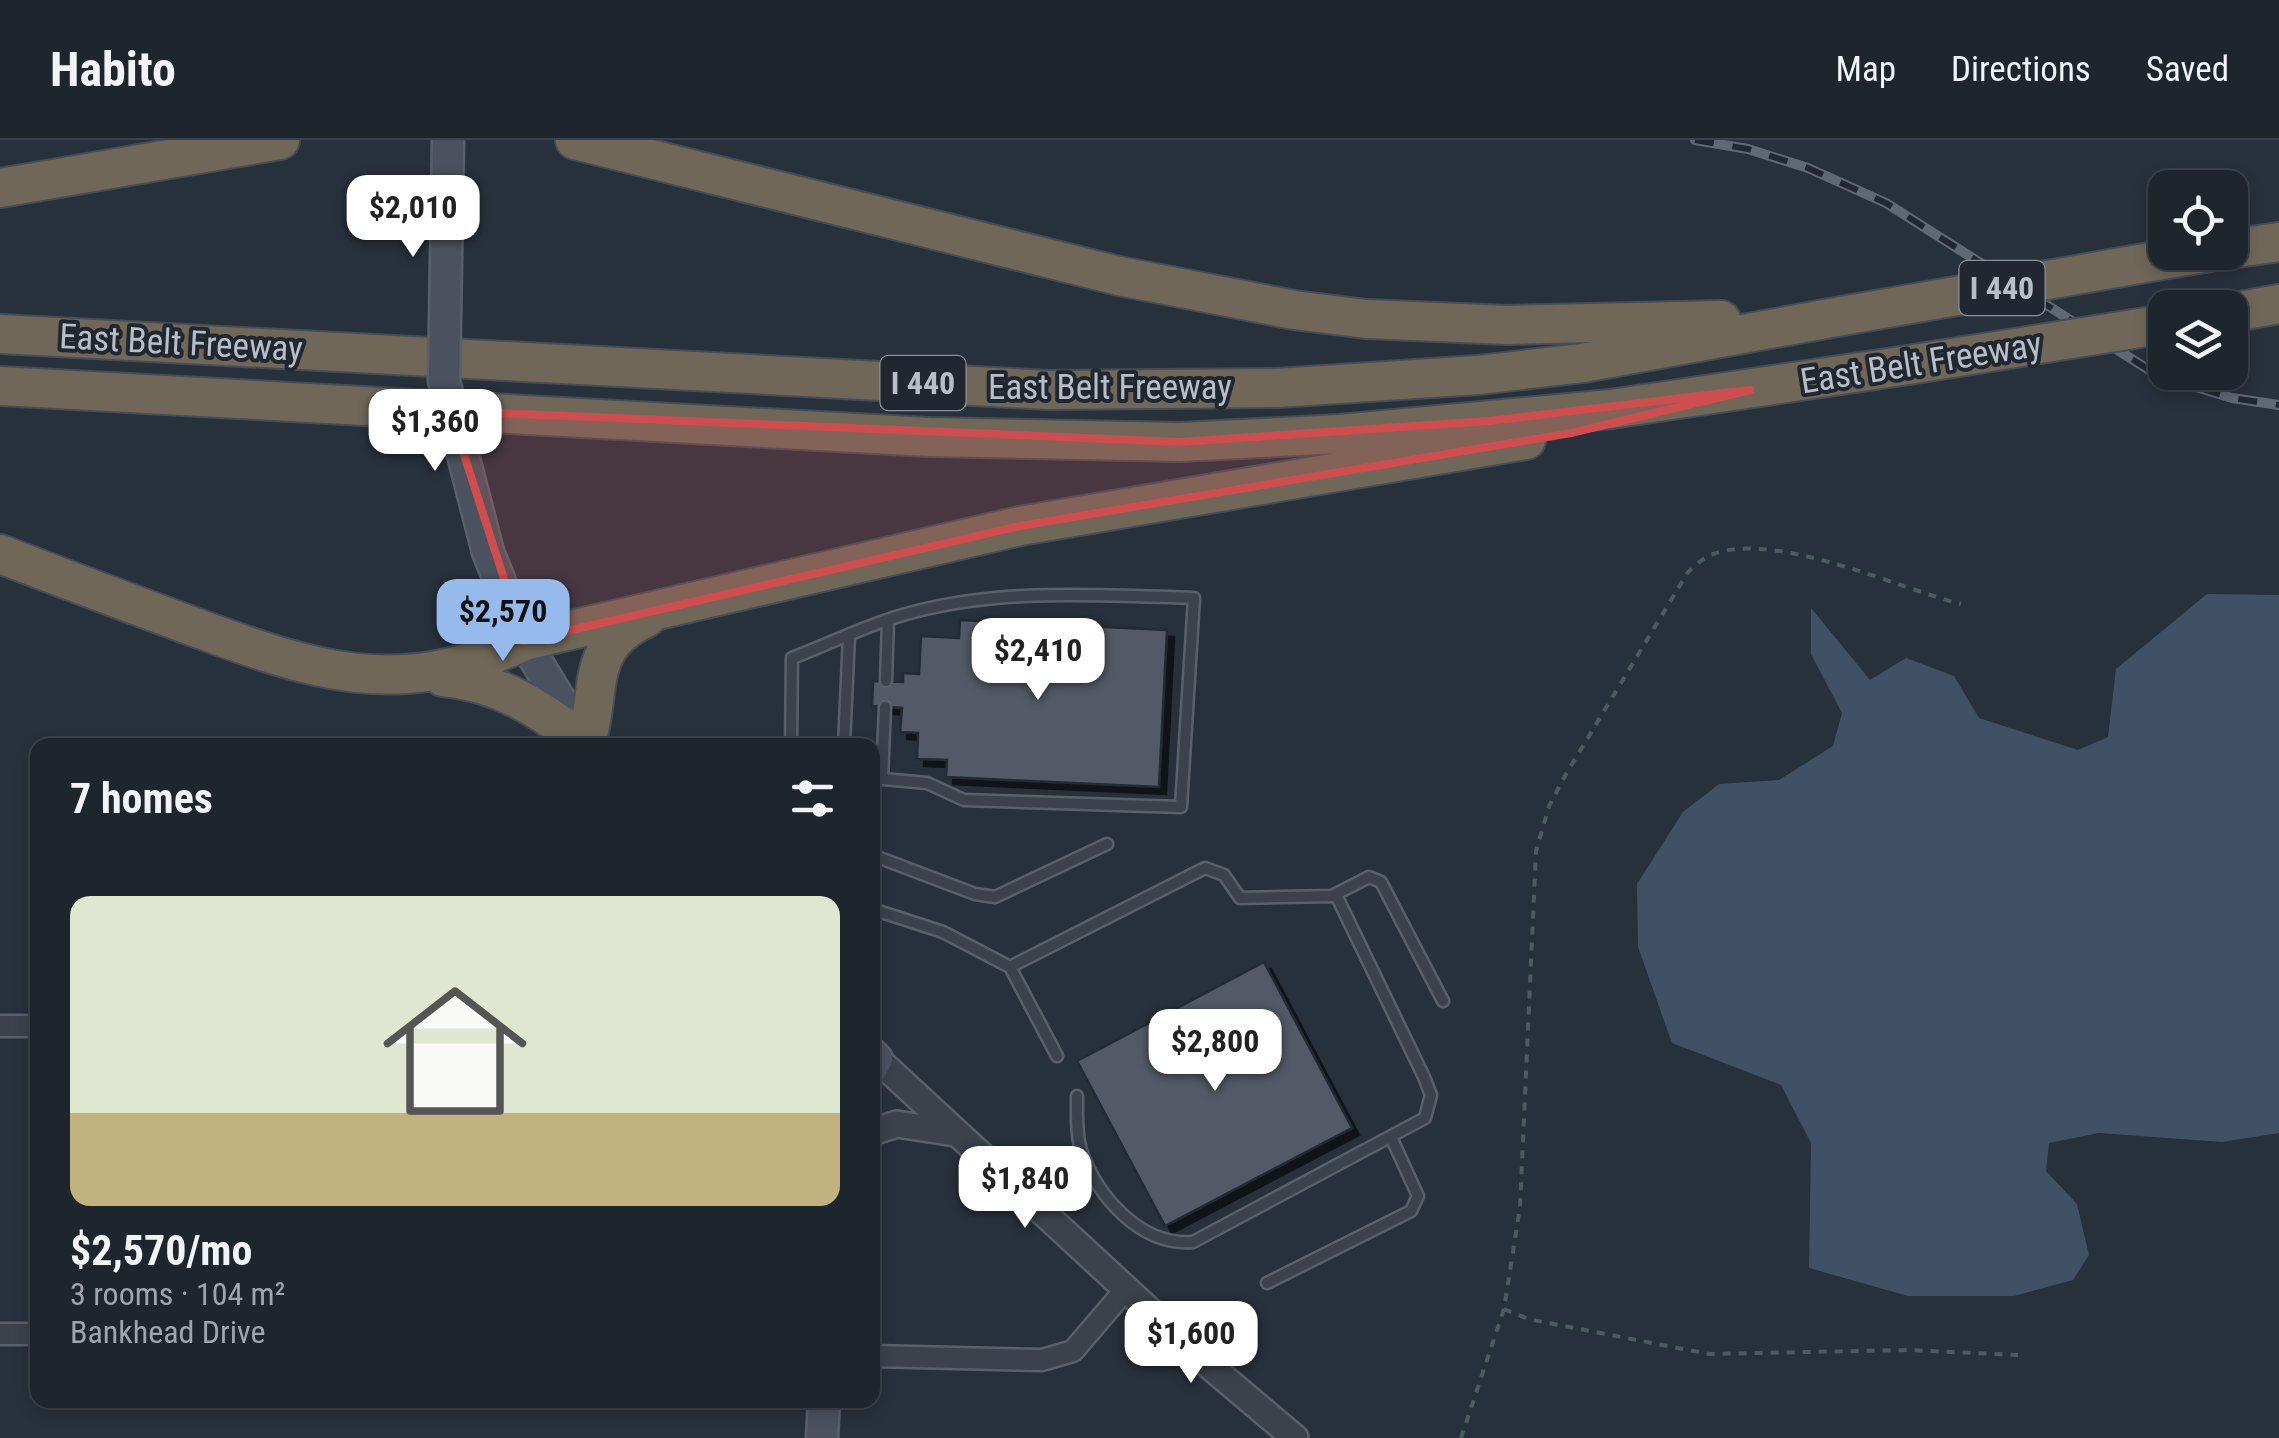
<!DOCTYPE html>
<html lang="en">
<head>
<meta charset="utf-8">
<style>
	:root { --surface:#1d252d; --page:#2a3139; --text:#f1f3f6; --muted:#a0a5aa; --line:#3b4249; --accent:#97baec }
	body { margin:0; font-family:"Roboto Condensed",sans-serif; background:var(--page); color:var(--text); height:100vh; display:flex; flex-direction:column; font-size:38px; white-space:nowrap }
	* { box-sizing:border-box; margin:0 }
	p { font-size:32px; color:var(--muted) }
	.icon { flex:none; width:55px; height:55px; fill:none; stroke:currentColor; stroke-width:2; stroke-linecap:round; stroke-linejoin:round }
	.map { position:relative; flex:1; overflow:hidden }
	.side { position:absolute; left:30px; top:598px; width:850px; height:670px; display:flex; flex-direction:column; background:var(--surface); border-radius:20px; box-shadow:0 5px 15px #0003,0 0 0 2px var(--line) }
	.side>* { flex:none }
	.tools { position:absolute; left:2148px; top:30px; display:grid; gap:20px }
	.tools a { display:grid; place-items:center; width:100px; height:100px; border-radius:20px; background:var(--surface); box-shadow:0 5px 15px #0003,0 0 0 2px var(--line); font-size:50px }
	.price { position:absolute; translate:-50% -85px; padding:0 22px; border-radius:20px; background:#fff; color:#222; font-size:32px; line-height:65px; filter:drop-shadow(0 2px 5px #0008) }
	.price::after { content:''; position:absolute; left:50%; top:60px; width:30px; height:22px; margin-left:-15px; background:inherit; clip-path:polygon(0 0,100% 0,50% 100%) }
	.price.current { background:var(--accent); color:#111 }
	ul { padding:0; list-style:none }
	li { display:grid; align-content:center; gap:20px; height:530px; padding:0 40px }
	li span { display:grid; place-items:center; height:310px; border-radius:20px; color:#555 }
	li>.icon { margin-inline-start:auto }
	span .icon { width:180px; height:180px; fill:#fffc; stroke-width:1 }
	li b { font-size:42px }
	h2 { display:flex; justify-content:space-between; align-items:center; height:120px; padding:0 40px; font-size:42px }
	header { display:flex; align-items:center; gap:60px; box-sizing:border-box; height:140px; padding:0 50px; background:var(--surface); border-bottom:2px solid var(--line) }
	header strong { font-size:48px }
	nav { display:flex; gap:55px; margin-inline-start:auto; font-size:35px }
	.map>svg:first-child { display:block }
	.water { fill:#405165 }
	.building { fill:#515a66; stroke:#222933; stroke-width:2.5; filter:url(#shadow) }
	.lines { fill:none; stroke-linecap:round; stroke-linejoin:round }
	.service-casing { stroke:#59606a; stroke-width:15 }
	.minor-casing { stroke:#59606a; stroke-width:25 }
	.tertiary-casing { stroke:#59606a; stroke-width:30 }
	.secondary-casing { stroke:#59606a; stroke-width:35 }
	.motorway-casing { stroke:#464d57; stroke-width:42 }
	.path { stroke:#4b5c5e; stroke-width:4; stroke-dasharray:8 8; stroke-linecap:butt }
	.service { stroke:#3b424c; stroke-width:10 }
	.minor { stroke:#3b424c; stroke-width:20 }
	.tertiary { stroke:#3b424c; stroke-width:25 }
	.secondary { stroke:#49525e; stroke-width:30 }
	.motorway { stroke:#716759; stroke-width:38 }
	.rail-casing { stroke:#5f6974; stroke-width:10 }
	.rail { stroke:#202731; stroke-width:6; stroke-dasharray:19; stroke-linecap:butt }
	.secondary-bridge-casing { stroke:#59606a; stroke-width:35; stroke-linecap:butt }
	.motorway-bridge-casing { stroke:#464d57; stroke-width:42; stroke-linecap:butt }
	.secondary-bridge { stroke:#49525e; stroke-width:30 }
	.motorway-bridge { stroke:#716759; stroke-width:38 }
	.marked { fill:#ce4e50; fill-opacity:0.2; stroke:#ce4e50; stroke-width:8; stroke-linejoin:round }
	.labels { text-anchor:middle; dominant-baseline:central; stroke-width:8; stroke-linejoin:round; paint-order:stroke }
	.shield { fill:#202731; stroke:#8a919a; stroke-width:2.5 }
	.shield-label { font-size:32px; font-weight:bold; fill:#b7bec7 }
	.street-label { font-size:35px; fill:#b7bec7; stroke:#202731 }
</style>
</head>
<body>
<header>
<strong>Habito</strong>
<nav><a>Map</a><a>Directions</a><a>Saved</a></nav>
</header>
<div class="map">
<svg width="2279" height="1298" viewBox="0 0 2279 1298">
	<defs>
		<filter id="shadow"><feDropShadow dx="7" dy="7" stdDeviation="0" flood-color="#0009"/></filter>
	</defs>
	<rect width="100%" height="100%" fill="#27313c"/>
	<path class="water" d="M2207,454L2279,455V993L2222,1002L2099,993L2049,1003L2046,1031L2077,1064L2089,1115L2073,1140L2014,1156H1908L1809,1128L1811,1003L1781,945L1672,903L1638,807L1637,744L1683,672L1719,644L1779,640L1833,606L1842,573L1811,514V468L1870,540L1906,518L1954,536L1979,578L2078,610L2108,597L2116,529Z"/>
	<path class="building" d="M960,480L1167,490L1159,647L946,637L947,620L917,619L918,593L900,592L902,568L872,566L873,541L903,542V533L919,534L921,496L959,498Z
		M1264,822L1352,988L1165,1086L1077,921Z"/>
	<g class="lines">
		<g class="service-casing">
			<path id="service" d="M886,541L888,480
				M791,605L792,518C826,505 859,489 893,478C990,447 1093,455 1194,458L1181,667L964,660L927,643L872,638
				M844,605L849,495
				M882,639L885,567
				M872,715L975,754L995,757L1107,704
				M872,769L943,792L1010,827L1205,728L1224,735L1240,758L1332,756L1369,737L1381,742L1443,861
				M1010,827L1057,916
				M1077,956C1077,972 1076,995 1081,1010C1098,1058 1141,1106 1193,1102L1425,978L1431,955L1424,937L1336,755
				M1267,1143L1411,1071L1418,1056L1391,997"/>
		</g>
		<g class="minor-casing">
			<path id="minor" d="M0,886H38
				M0,1194H38
				M872,1216L1042,1220L1073,1211L1126,1149"/>
		</g>
		<g class="tertiary-casing">
			<path id="tertiary" d="M872,922L877,919L1205,1222L1295,1298
				M872,992L897,984L955,993"/>
		</g>
		<g class="secondary-casing">
			<path id="secondary" d="M488,412L524,501L583,598
				M872,914L877,919L872,928
				M822,1298L824,1260"/>
		</g>
		<g class="motorway-casing">
			<path id="motorway" d="M575,0L1119,136L1294,170L1366,179L1507,185L1721,180
				M0,48L280,0
				M2230,109L2279,102
				M2162,120L2210,112
				M2230,173L2279,164
				M0,194L1048,250L1277,248L1478,235L1583,223L1842,176
				M0,246L928,297L1180,302L1340,294L1611,269L1908,225
				M0,414C62,438 124,461 186,484C311,530 396,562 524,501L1020,386L1526,300
				M443,537C501,542 539,569 586,603C602,550 584,506 646,478"/>
		</g>
		<path class="path" d="M1504,1169L1528,1179L1709,1214L1907,1210L2018,1215
			M1461,1298L1504,1169L1520,1067L1536,711L1549,666L1566,634L1688,432C1695,426 1704,417 1713,414C1778,391 1897,448 1961,464"/>
		<use href="#service" class="service"/>
		<use href="#minor" class="minor"/>
		<use href="#tertiary" class="tertiary"/>
		<use href="#secondary" class="secondary"/>
		<use href="#motorway" class="motorway"/>
		<g class="rail-casing">
			<path id="rail" d="M1695,0L1748,9L1808,28L1886,63L2157,235L2232,258L2279,265"/>
		</g>
		<use href="#rail" class="rail"/>
		<g class="secondary-bridge-casing">
			<path id="secondary-bridge" d="M448,0L444,241L488,412"/>
		</g>
		<g class="motorway-bridge-casing">
			<path id="motorway-bridge" d="M1842,176L2162,120
				M1908,225L2165,184"/>
		</g>
		<use href="#secondary-bridge" class="secondary-bridge"/>
		<use href="#motorway-bridge" class="motorway-bridge"/>
	</g>
	<path class="marked" d="M1750,250L1571,293L1020,386L524,501L450,271L1180,302L1489,281Z"/>
	<g class="labels">
		<g class="shield">
			<rect x="1959.5" y="121" width="85" height="54" rx="8"/>
			<rect x="880.5" y="216" width="85" height="54" rx="8"/>
		</g>
		<g class="shield-label">
			<text x="2002" y="148">I 440</text>
			<text x="923" y="243">I 440</text>
		</g>
		<g class="street-label">
			<text transform="translate(181 203) rotate(3)">East Belt Freeway</text>
			<text transform="translate(1921 223) rotate(-9)">East Belt Freeway</text>
			<text x="1110" y="247">East Belt Freeway</text>
		</g>
	</g>
</svg>
<div class="tools">
<a><svg class="icon" aria-label="locate" viewBox="0 0 24 24"><circle cx="12" cy="12" r="6"/><path d="M12 2v4M12 18v4M2 12h4M18 12h4"/></svg></a>
<a><svg class="icon" aria-label="layers" viewBox="0 0 24 24"><path d="M12 4l9 5-9 5-9-5zM3 14l9 5 9-5"/></svg></a>
</div>
<b class="price" style="left:413px;top:120px">$2,010</b>
<b class="price" style="left:435px;top:334px">$1,360</b>
<b class="price current" style="left:503px;top:524px">$2,570</b>
<b class="price" style="left:1038px;top:563px">$2,410</b>
<b class="price" style="left:1215px;top:954px">$2,800</b>
<b class="price" style="left:1025px;top:1091px">$1,840</b>
<b class="price" style="left:1191px;top:1246px">$1,600</b>
<section class="side">
<h2>7 homes<svg class="icon" aria-label="filters" viewBox="0 0 24 24"><path d="M4 7h16M4 17h16"/><circle cx="9" cy="7" r="2"/><circle cx="15" cy="17" r="2"/></svg></h2>
<ul>
<li><span style="background:linear-gradient(#dfe7d0 70%,#c2b280 0)"><svg class="icon" aria-label="home" viewBox="0 0 24 24"><path d="M3 11l9-7 9 7M6 9v11h12V9"/></svg></span><div><b>$2,570/mo</b><p>3 rooms · 104 m²</p><p>Bankhead Drive</p></div></li>
</ul>
</section>
</div>
</body>
</html>
